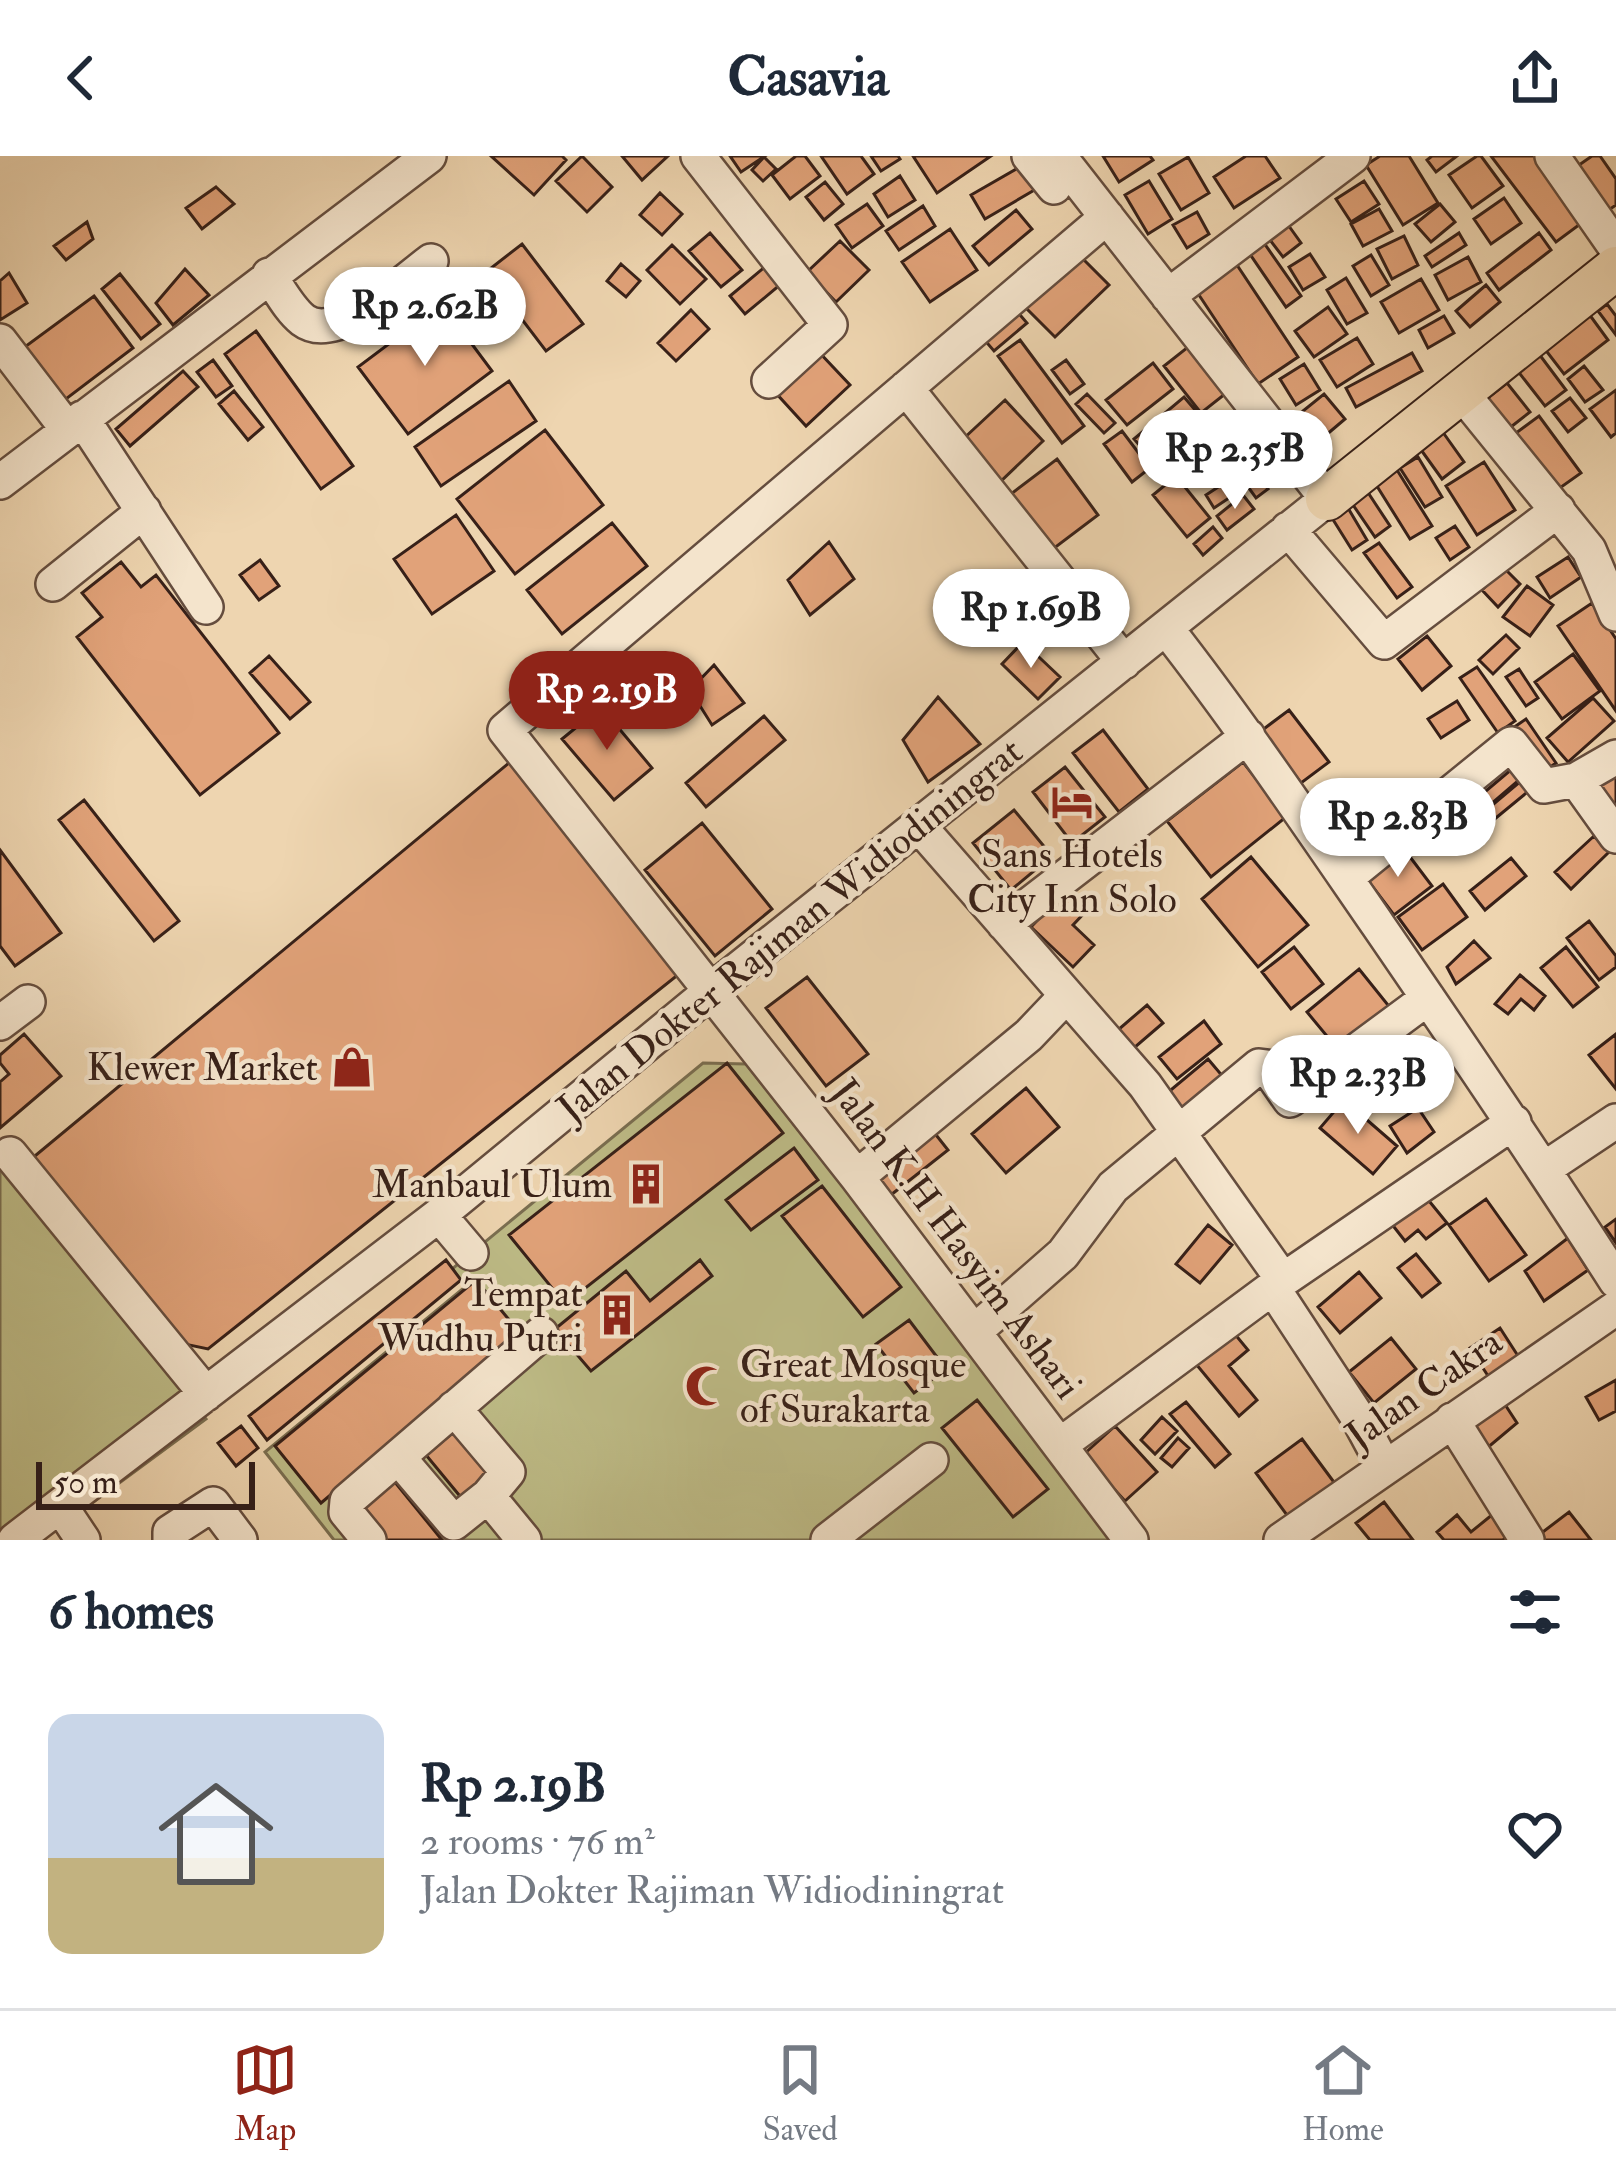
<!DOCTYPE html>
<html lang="en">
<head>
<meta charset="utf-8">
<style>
	:root { --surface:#fff; --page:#f6f6f7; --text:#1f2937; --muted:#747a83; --line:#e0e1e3; --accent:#8f2418 }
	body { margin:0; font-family:"IM FELL Double Pica",serif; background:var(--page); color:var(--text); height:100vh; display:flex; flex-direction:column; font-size:45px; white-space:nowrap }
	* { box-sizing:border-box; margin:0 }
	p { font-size:39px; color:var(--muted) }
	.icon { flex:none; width:66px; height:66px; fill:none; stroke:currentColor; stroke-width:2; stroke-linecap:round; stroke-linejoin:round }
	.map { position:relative; height:1384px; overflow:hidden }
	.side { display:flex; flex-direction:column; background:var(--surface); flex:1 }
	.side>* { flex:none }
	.scale { position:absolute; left:36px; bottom:30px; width:219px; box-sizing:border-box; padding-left:12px; border:6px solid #372018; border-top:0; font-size:33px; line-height:42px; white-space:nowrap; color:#372018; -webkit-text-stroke:9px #f4e4cc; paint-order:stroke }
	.price { position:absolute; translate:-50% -102px; padding:0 27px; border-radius:42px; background:#fff; color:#222; font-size:39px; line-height:78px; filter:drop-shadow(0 3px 6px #0008) }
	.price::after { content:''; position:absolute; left:50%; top:72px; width:36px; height:27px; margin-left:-18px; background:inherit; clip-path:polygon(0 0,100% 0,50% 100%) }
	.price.current { background:var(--accent); color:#fff }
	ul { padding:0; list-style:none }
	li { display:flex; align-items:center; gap:36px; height:300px; padding:0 48px }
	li+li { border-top:3px solid var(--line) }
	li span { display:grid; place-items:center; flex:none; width:336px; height:240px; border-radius:24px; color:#555 }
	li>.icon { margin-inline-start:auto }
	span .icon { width:144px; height:144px; fill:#fffc; stroke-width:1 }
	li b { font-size:51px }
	h2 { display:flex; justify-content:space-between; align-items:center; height:144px; padding:0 48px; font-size:51px }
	header { display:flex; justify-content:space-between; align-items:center; height:156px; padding:0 48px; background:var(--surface); font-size:54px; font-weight:700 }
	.tab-bar { display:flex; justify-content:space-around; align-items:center; height:168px; border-top:3px solid var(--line); background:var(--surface); font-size:33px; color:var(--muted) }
	.tab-bar a { display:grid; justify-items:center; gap:6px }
	.tab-bar .current { color:var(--accent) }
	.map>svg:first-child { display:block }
	.green { fill:#bebc87; stroke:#7a6e50; stroke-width:3 }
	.building { fill:#e1a279; stroke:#372018; stroke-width:3 }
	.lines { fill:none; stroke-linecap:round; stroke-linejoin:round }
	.minor-casing { stroke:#654d3e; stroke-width:38 }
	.major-casing { stroke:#372018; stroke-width:46 }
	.minor { stroke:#f4e4cc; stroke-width:33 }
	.major { stroke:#eed5b0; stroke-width:42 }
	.labels { text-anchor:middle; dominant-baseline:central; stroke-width:9; stroke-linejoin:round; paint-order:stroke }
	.poi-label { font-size:39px; fill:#372018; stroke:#f4e4cc; text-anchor:end }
	.street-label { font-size:39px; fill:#372018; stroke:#f4e4cc }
</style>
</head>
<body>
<header><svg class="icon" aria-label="back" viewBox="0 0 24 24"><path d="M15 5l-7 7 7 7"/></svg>Casavia<svg class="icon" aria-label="share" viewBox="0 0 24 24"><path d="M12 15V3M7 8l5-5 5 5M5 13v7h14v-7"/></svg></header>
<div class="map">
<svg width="1616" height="1384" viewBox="0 0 1616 1384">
	<rect width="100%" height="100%" fill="#eed5b0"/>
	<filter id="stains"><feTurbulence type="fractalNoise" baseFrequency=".00167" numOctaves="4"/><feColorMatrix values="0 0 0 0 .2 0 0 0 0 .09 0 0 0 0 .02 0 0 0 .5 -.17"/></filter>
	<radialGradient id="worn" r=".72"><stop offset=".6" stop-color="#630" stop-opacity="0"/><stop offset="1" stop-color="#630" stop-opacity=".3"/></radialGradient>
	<path class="green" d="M703,907L746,908L1116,1374L1115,1384H334L265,1296L465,1131L452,1113Z
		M0,1009L206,1263L42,1384H0Z"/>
	<path class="building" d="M491,0H562L566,4L534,39Z
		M582,0L612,31L587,56L556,25Z
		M622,0H668L642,24Z
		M730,0H765L741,16Z
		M796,0H805L820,20L790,43L772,19Z
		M821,0H861L874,18L847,38Z
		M871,0H898L900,3L881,15Z
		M913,0H991L937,37Z
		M1103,0H1150L1153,4L1119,26Z
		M1246,0H1265L1280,22L1234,52L1214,21Z
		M1380,0H1409L1438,47L1403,69L1366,9Z
		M1432,0H1457L1436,16L1427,4Z
		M1477,0H1481L1503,30L1472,52L1449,19Z
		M1491,0H1539L1587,63L1556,86Z
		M1592,0H1600L1616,23V49L1597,62L1566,18Z
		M764,1L776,13L763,25L752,14Z
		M1188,1L1209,37L1181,54L1159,18Z
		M1030,5L1043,29L985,63L971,39Z
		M900,20L915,44L888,61L874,38Z
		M1149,25L1172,63L1148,78L1125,39Z
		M1364,25L1379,48L1351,66L1336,43Z
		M825,26L843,48L824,64L806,41Z
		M216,31L234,48L202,73L186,52Z
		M660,37L682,58L662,79L640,59Z
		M1504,42L1521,67L1491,88L1474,63Z
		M867,48L883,70L852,92L836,69Z
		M1440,48L1455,66L1431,86L1415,68Z
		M923,50L935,70L899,94L886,75Z
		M1379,53L1392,75L1363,90L1351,68Z
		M1016,54L1032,73L989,109L973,90Z
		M1197,56L1209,78L1187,92L1173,69Z
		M87,66L93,83L66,104L54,90Z
		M1286,66L1301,87L1283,101L1267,80Z
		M950,73L977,114L930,146L902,106Z
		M710,77L742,114L721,131L689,95Z
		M1257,77L1301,140L1286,151L1243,88Z
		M1459,77L1466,89L1432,111L1425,100Z
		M1539,77L1551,94L1499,134L1487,117Z
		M1404,80L1418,109L1392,123L1377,93Z
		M840,85L869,114L836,146L807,116Z
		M522,88L583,168L546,195L486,116Z
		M672,89L706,123L680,148L647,114Z
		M1310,98L1325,121L1303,134L1289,111Z
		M1079,99L1109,129L1055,181L1025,151Z
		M1371,99L1389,129L1371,140L1353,110Z
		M1231,100L1298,201L1258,228L1191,127Z
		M1468,101L1481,126L1448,144L1435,119Z
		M621,108L640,125L626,141L607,125Z
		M766,110L781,128L745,158L730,140Z
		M185,113L209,139L173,169L156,147Z
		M9,117L27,147L0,164V125Z
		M120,118L160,168L141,183L102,133Z
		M1346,122L1367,157L1347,168L1327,134Z
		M1421,123L1439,154L1399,177L1381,146Z
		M1486,129L1500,146L1470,171L1456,155Z
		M94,140L133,192L62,246L22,193Z
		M442,148L492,215L408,278L358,211Z
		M1607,148L1616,160V179L1598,155Z
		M1328,151L1347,178L1314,201L1295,175Z
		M1015,153L1027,167L994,195L982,181Z
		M691,154L709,173L676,205L658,187Z
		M1589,158L1608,184L1564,218L1544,192Z
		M1444,160L1454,177L1428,192L1419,174Z
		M256,175L353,310L321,333L225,198Z
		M1357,182L1373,208L1337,231L1320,204Z
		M1020,184L1084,270L1062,287L998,200Z
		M1188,191L1225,238L1201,257L1164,210Z
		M817,194L850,229L806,270L774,235Z
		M1412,197L1422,215L1356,251L1346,232Z
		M1539,198L1566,234L1545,250L1517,214Z
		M213,204L232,230L216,241L197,216Z
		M1066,204L1084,228L1070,238L1052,214Z
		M1153,207L1173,233L1127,269L1106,244Z
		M1304,208L1320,234L1296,249L1280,223Z
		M1584,210L1603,234L1585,246L1568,223Z
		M183,215L198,231L130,290L116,273Z
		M509,225L536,265L441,330L415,291Z
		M1507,227L1530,256L1507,274L1485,244Z
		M1616,234V277L1611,281L1590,253Z
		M234,235L263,271L248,284L219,248Z
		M1087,238L1115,267L1104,277L1076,248Z
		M1324,238L1345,263L1319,285L1298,259Z
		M1184,241L1213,275L1164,317L1134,283Z
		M1570,242L1586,262L1568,276L1552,255Z
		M1005,244L1043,285L1000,326L962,284Z
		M1245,259L1264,280L1244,297L1226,276Z
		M1539,260L1581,317L1557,334L1516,277Z
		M545,274L603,349L515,418L457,343Z
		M1122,275L1150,312L1132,326L1104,288Z
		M1442,275L1464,306L1442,323L1419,291Z
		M1221,284L1235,301L1202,328L1188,311Z
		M1418,301L1442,341L1425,351L1400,312Z
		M1057,303L1098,359L1053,393L1011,338Z
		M1484,306L1515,354L1477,379L1446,330Z
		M1250,308L1268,333L1256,342L1238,317Z
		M1397,314L1432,370L1410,383L1375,327Z
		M1176,320L1210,362L1187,381L1153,339Z
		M1229,324L1238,336L1214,352L1206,339Z
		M1367,335L1390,370L1375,381L1351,346Z
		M1243,339L1254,353L1227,374L1217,360Z
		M1348,352L1367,384L1352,394L1332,362Z
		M456,359L494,415L432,458L394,403Z
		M612,367L647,410L562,478L527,434Z
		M1455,370L1469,391L1450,404L1436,382Z
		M1213,371L1222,382L1203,399L1194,388Z
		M829,386L854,423L810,459L788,424Z
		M1379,387L1412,431L1397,442L1364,397Z
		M1568,401L1581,421L1550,442L1537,421Z
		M260,404L279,430L259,444L240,419Z
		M121,406L141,431L156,419L279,577L200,639L77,481L102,461L82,437Z
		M1504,412L1520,428L1498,451L1482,434Z
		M1527,430L1553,449L1530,480L1503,461Z
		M1592,447L1616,483V555L1558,470Z
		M1506,479L1519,492L1493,518L1479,504Z
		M1427,480L1451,510L1422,534L1398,503Z
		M1023,486L1060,521L1038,543L1002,508Z
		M1573,498L1600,535L1562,563L1535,526Z
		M269,500L310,546L290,563L250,517Z
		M714,509L744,547L712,569L690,534Z
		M1477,511L1515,565L1498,577L1460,522Z
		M1519,513L1538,542L1526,550L1506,521Z
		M938,541L980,588L928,626L903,584Z
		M1593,542L1614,565L1568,606L1547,582Z
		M1457,545L1469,564L1441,582L1428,563Z
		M601,551L652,612L614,644L562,583Z
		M1289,554L1329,606L1301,627L1261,575Z
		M764,560L785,584L706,651L686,627Z
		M1526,563L1556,607L1543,616L1513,572Z
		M1103,574L1148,633L1119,656L1073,597Z
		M515,602L684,814L208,1193L170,1185L24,1009Z
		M1243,606L1286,661L1211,721L1167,665Z
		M1519,607L1527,617L1483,655L1474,645Z
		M1065,611L1105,661L1072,687L1033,636Z
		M1616,618V668L1591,623Z
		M1528,619L1536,629L1491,666L1484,656Z
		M84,644L179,765L154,785L59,664Z
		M1014,654L1052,700L1011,734L973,687Z
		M702,667L772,753L715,800L645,714Z
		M1594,680L1609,696L1571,733L1555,716Z
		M1401,689L1432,730L1394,759L1363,718Z
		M0,694L61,777L15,810L0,790Z
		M1251,701L1308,769L1258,811L1202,743Z
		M1511,702L1526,720L1485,754L1470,735Z
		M1443,728L1467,761L1422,794L1398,761Z
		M1069,731L1090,751L1073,769L1094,789L1073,811L1031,771Z
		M1589,765L1616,800V811L1599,824L1567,782Z
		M1474,785L1490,802L1456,828L1447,811Z
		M1294,791L1323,828L1291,853L1262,816Z
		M1566,791L1598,831L1573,851L1541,812Z
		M1359,813L1396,859L1345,902L1307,856Z
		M1520,819L1545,840L1534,854L1521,843L1508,858L1495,848Z
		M807,821L868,898L826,930L766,852Z
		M1147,849L1163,867L1127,898L1111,880Z
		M1204,865L1221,888L1177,923L1159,901Z
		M24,878L61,920L0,972V926L9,918L0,907V899Z
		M1616,878V933L1589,899Z
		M1381,891L1401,912L1371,941L1351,920Z
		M1208,903L1230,929L1188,964L1166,938Z
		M727,907L783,977L565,1148L509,1079Z
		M1026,932L1059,971L1006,1017L972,978Z
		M1344,944L1397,990L1373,1018L1320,972Z
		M1418,952L1434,976L1407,997L1390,970Z
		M929,970L948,994L887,1042L869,1018Z
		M794,992L818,1024L751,1074L726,1044Z
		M822,1030L901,1131L863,1161L782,1060Z
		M1421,1035L1447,1067L1426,1083L1418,1074L1405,1085L1387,1062Z
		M1486,1043L1526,1099L1489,1125L1449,1069Z
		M1616,1063V1087L1605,1071Z
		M1208,1069L1232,1089L1200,1127L1176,1108Z
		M1568,1082L1588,1114L1544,1145L1525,1115Z
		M1416,1098L1440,1127L1422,1141L1398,1112Z
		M446,1104L461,1124L267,1284L249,1260Z
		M700,1104L712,1120L591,1215L555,1173L626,1115L650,1145Z
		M1359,1116L1381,1142L1340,1177L1318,1151Z
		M476,1124L521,1178L321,1347L275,1290Z
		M909,1164L946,1213L914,1237L876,1188Z
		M1229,1171L1248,1194L1229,1210L1257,1244L1239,1260L1191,1202Z
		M1500,1172L1520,1203L1490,1223L1470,1192Z
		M1391,1182L1416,1213L1374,1247L1349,1216Z
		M1616,1224V1255L1599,1264L1586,1241Z
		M977,1244L1048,1333L1013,1361L942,1272Z
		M1186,1246L1230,1298L1215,1311L1170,1258Z
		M1504,1247L1517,1267L1480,1298L1466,1278Z
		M1162,1261L1177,1275L1155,1298L1141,1284Z
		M241,1270L258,1292L236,1310L218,1287Z
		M1115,1270L1157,1316L1125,1345L1083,1299Z
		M456,1274L493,1319L464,1345L426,1299Z
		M1178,1282L1189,1292L1172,1311L1161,1302Z
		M1302,1283L1339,1333L1292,1366L1256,1317Z
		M394,1325L442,1384H380L358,1357Z
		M1384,1346L1413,1384H1370L1356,1367Z
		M1498,1354L1514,1375L1503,1384H1444L1437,1376L1457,1359L1471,1376Z
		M1569,1356L1591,1384H1536L1535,1382Z"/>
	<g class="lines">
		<g class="minor-casing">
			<path id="minor" d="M698,0L830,169L769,225
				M1029,0L1054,31
				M1552,0L1616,92
				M1107,61L505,574L857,1021L1131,1384
				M269,119C279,133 289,153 303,164C336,189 404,125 431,105
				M1168,140L1353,0
				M0,185L68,274
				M906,232L1124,506
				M1461,236L1589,394L1616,458
				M82,262L206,451
				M0,326L429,0
				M1288,373L1384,486L1558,354
				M53,428L144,355
				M1166,472C1241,568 1309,669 1378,769C1459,887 1539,1005 1616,1125
				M1576,624L1616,680
				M919,670L1145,929L1283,1124
				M1346,722L1511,588L1544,630L1576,624L1616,601
				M1004,768L1248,580
				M0,867L28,846
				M10,998L206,1238
				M1544,1013L1616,965
				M857,1021L1029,879L1066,840
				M439,1059L471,1097
				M1273,1132L1357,1260L1385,1312
				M974,1176L1063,1098L1113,1031L1259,910L1267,911L1290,944L1428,842
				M1452,1264L1527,1384
				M1060,1289L1283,1124L1514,966
				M398,1301L454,1367L488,1340L508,1316L454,1252
				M488,1340L524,1384
				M61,1351L83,1384
				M15,1384L439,1059L711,835L1327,343L1059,0
				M170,1384V1376L213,1348L240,1384
				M369,1384L346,1356L347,1345L541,1178
				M828,1384L931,1304
				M1281,1384L1616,1152"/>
		</g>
		<g class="major-casing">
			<path id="major" d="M1327,343L1616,112"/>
		</g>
		<use href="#minor" class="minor"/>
		<use href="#major" class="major"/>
	</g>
	<defs>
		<g id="hotel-bare" transform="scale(3.24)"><path d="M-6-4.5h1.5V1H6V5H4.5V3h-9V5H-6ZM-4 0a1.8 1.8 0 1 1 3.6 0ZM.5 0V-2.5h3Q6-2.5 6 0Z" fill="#8f2418" stroke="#f4e4cc" stroke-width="2.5" paint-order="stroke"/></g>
		<g id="shop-bare" transform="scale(3.24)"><path d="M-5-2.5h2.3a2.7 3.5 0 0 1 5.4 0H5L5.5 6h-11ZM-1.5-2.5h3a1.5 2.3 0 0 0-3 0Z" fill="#8f2418" stroke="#f4e4cc" stroke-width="2.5" paint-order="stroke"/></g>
		<g id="building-bare" transform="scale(3.24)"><path d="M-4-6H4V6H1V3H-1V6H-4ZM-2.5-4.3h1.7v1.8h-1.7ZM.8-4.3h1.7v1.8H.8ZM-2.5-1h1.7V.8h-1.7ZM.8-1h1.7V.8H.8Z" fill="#8f2418" stroke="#f4e4cc" stroke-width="2.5" paint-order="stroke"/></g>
		<g id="mosque-bare" transform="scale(3.24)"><path d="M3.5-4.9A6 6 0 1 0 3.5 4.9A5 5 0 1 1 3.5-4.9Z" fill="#8f2418" stroke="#f4e4cc" stroke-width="2.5" paint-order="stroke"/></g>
	</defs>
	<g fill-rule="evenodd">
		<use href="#hotel-bare" x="1072" y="646"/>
		<use href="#shop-bare" x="352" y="911"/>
		<use href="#building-bare" x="646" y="1028"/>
		<use href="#building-bare" x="617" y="1159"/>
		<use href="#mosque-bare" x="706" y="1230"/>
	</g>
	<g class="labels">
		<g class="poi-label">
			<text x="1072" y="698" text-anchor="middle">Sans Hotels<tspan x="1072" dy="45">City Inn Solo</tspan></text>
			<text x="318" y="911">Klewer Market</text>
			<text x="612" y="1028">Manbaul Ulum</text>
			<text x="583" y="1137">Tempat<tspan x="583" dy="45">Wudhu Putri</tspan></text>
			<text x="740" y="1208" text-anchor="start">Great Mosque<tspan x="740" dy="45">of Surakarta</tspan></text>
		</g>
		<g class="street-label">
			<text transform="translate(790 774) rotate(-39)">Jalan Dokter Rajiman Widiodiningrat</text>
			<text transform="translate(956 1083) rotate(53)">Jalan K.H Hasyim Ashari</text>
			<text transform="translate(1424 1233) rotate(-35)">Jalan Cakra</text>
		</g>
	</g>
	<rect width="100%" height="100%" filter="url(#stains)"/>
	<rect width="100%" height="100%" fill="url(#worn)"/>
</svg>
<div class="scale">50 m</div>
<b class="price" style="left:425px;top:213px">Rp 2.62B</b>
<b class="price" style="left:1235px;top:356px">Rp 2.35B</b>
<b class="price" style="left:1031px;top:515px">Rp 1.69B</b>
<b class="price current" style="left:607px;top:597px">Rp 2.19B</b>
<b class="price" style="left:1398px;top:724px">Rp 2.83B</b>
<b class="price" style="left:1358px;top:981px">Rp 2.33B</b>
</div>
<section class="side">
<h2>6 homes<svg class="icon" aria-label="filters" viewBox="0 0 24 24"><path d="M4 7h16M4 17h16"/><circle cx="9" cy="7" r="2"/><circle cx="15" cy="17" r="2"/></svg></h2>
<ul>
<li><span style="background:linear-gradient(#c9d6e8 60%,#c2b280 0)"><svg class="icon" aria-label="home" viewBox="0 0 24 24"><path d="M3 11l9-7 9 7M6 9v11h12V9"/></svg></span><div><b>Rp 2.19B</b><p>2 rooms · 76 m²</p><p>Jalan Dokter Rajiman Widiodiningrat</p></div><svg class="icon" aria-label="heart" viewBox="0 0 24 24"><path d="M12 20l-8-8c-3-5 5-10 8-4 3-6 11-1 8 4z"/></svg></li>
</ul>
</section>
<nav class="tab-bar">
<a class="current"><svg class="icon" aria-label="map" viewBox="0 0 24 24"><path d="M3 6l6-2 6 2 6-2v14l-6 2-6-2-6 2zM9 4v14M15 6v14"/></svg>Map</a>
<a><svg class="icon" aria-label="saved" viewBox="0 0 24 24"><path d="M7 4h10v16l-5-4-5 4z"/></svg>Saved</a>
<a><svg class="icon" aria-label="home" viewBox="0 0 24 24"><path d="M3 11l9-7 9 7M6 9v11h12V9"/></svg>Home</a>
</nav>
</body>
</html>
